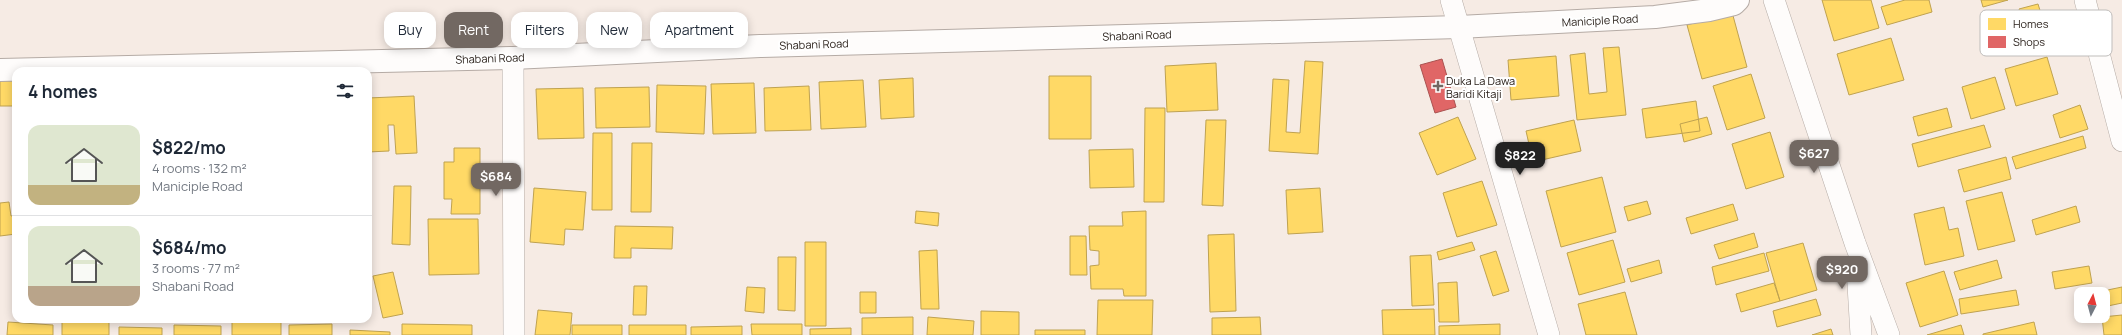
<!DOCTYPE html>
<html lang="en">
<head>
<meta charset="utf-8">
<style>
	:root { --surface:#fff; --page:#f6f6f7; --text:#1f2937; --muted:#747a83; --line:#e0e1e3; --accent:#726862 }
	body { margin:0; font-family:Manrope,sans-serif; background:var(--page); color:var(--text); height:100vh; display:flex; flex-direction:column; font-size:15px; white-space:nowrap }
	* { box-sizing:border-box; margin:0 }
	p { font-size:13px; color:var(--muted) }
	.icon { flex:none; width:22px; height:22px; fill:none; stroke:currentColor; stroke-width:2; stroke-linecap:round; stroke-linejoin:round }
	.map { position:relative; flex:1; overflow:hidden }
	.drawer { position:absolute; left:12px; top:67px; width:360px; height:256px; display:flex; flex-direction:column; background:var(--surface); border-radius:12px; box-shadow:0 2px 10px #0003 }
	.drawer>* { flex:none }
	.guide { position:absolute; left:384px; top:12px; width:380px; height:36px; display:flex; gap:8px }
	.needle { width:26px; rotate:6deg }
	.fabs { position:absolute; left:2074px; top:287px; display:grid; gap:8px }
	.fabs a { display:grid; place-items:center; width:36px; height:36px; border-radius:8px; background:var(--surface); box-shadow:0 2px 10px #0003; font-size:20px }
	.price { position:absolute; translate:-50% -34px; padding:0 9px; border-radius:8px; background:var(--accent); color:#fff; font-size:13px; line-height:26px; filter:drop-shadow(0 1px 2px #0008) }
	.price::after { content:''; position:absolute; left:50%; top:24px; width:12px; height:9px; margin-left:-6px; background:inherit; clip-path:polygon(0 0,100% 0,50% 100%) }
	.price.on { background:#222; color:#fff }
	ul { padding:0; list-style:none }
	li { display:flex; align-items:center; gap:12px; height:100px; padding:0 16px }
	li+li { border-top:1px solid var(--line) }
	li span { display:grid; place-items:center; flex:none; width:112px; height:80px; border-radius:12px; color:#555 }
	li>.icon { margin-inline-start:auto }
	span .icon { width:48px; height:48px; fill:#fffc; stroke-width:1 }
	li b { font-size:17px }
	h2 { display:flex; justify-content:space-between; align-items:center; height:48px; padding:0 16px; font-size:17px }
	.chip { padding:0 14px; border-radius:12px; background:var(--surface); box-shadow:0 2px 10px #0003; font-size:14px; line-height:36px }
	.chip.on { background:var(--accent); color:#fff }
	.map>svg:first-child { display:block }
	.homes { fill:#ffd966; stroke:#bfa250 }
	.shops { fill:#e06666; stroke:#aa5250 }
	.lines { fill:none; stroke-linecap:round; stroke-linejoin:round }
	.minor-casing { stroke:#b5aba5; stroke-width:22 }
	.tertiary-casing { stroke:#b5aba5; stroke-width:24 }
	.minor { stroke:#fefcfb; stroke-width:21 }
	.tertiary { stroke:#fefcfb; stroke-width:22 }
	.poi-dot { fill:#726862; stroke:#fff; stroke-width:1.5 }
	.labels { text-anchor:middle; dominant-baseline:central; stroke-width:4; stroke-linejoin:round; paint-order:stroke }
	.street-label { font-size:11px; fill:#2b221c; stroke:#fff }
	.poi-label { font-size:11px; fill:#2b221c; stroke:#fff; text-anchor:start }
	.key { fill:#fff; stroke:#bfbdbb; stroke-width:1 }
	.key-label { font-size:11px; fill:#2b221c }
</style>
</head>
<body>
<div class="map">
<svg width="2122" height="335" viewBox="0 0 2122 335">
	<rect width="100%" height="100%" fill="#f6ebe4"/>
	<path class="homes" d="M1822,0H1871L1879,28L1834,41Z
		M1905,0H1929L1932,12L1887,25L1881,7Z
		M1981,0H2008L1983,7Z
		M2038,4L2048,36L2029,42L2019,9Z
		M1732,12L1747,67L1702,79L1687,25Z
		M1891,38L1904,80L1849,95L1837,54Z
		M1619,47L1626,115L1577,120L1570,55L1585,53L1589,94L1607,92L1603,48Z
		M1556,56L1559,96L1511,100L1508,60Z
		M2047,57L2058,94L2016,106L2005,69Z
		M1305,61L1323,62L1318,154L1269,151L1273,79L1289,80L1286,132L1300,133Z
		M1216,63L1218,110L1167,112L1165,66Z
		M1751,74L1765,118L1727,130L1713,86Z
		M1049,76H1091V139H1049Z
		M0,77H16V106H0Z
		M1995,77L2005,109L1971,119L1962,87Z
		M913,78L914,117L881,119L879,80Z
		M863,80L866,127L821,129L819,82Z
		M754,83L756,133L713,134L711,84Z
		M657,85L706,86L704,134L656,132Z
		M809,86L811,130L765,131L764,88Z
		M649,87L650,127L596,128L595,88Z
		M583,88L584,138L538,139L536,89Z
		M414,96L417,153L396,154L394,125H388L389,151L368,152V98Z
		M1696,101L1700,131L1646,138L1642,109Z
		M2080,105L2088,129L2060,138L2053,115Z
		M1145,108H1165L1164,202H1144Z
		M1947,108L1952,127L1918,136L1913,117Z
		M1458,117L1476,159L1437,175L1419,133Z
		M1707,117L1712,134L1684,142L1680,124Z
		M1206,120H1226L1223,206L1202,205Z
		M1574,120L1581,151L1533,162L1526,131Z
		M1984,125L1991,147L1918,167L1912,144Z
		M1770,132L1784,177L1746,189L1732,144Z
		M593,133H612V210H592Z
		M2083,136L2086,148L2016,169L2012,157Z
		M632,143H652L651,212H631Z
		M454,148H480V214H451L452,199H444V162H454Z
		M1133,149L1134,187L1090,188L1089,150Z
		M2006,157L2011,179L1964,192L1958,170Z
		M1602,177L1616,232L1561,247L1546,191Z
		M1482,181L1497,225L1457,237L1443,193Z
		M394,186H411L410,245L392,244Z
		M534,188L586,192L583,230L565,229L564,245L530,242Z
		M1320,188L1323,232L1288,234L1286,190Z
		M2002,192L2015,241L1978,250L1966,201Z
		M1647,201L1651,214L1628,221L1624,207Z
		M9,202L11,216L16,215V234L0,236V203Z
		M1733,204L1738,220L1691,234L1686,218Z
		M2076,206L2080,222L2036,235L2032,220Z
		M1944,207L1949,230L1958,228L1964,256L1925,265L1914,214Z
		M916,211L939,213L938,226L915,223Z
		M1146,211V296H1124L1123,289H1091L1090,266L1099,265V251L1090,250L1089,226H1123L1122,212Z
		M428,219H478L479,274L429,275Z
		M615,226L673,227L672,249L631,248V258H614Z
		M1754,233L1758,247L1719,259L1714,245Z
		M1234,234L1236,311L1210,312L1208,235Z
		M1070,236H1086L1087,275H1070Z
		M1613,240L1625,282L1579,295L1567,253Z
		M805,242H826V326H805Z
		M1472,242L1475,250L1439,260L1437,252Z
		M1803,243L1817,290L1780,301L1766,253Z
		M937,250L939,309H921L919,251Z
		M1496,251L1509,291L1493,296L1480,256Z
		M1764,253L1769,271L1716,285L1712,267Z
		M1431,255L1434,305L1412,306L1410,256Z
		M778,257H796L795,311L778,310Z
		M1659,260L1662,273L1631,282L1627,269Z
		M1997,260L2002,278L1960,290L1954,272Z
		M2089,266L2092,283L2055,289L2052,272Z
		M1944,271L1958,315L1920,327L1906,283Z
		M393,272L403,314L383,318L373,276Z
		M1457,282L1459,322H1439L1438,283Z
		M1774,283L1780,301L1741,312L1736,294Z
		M634,286H647L646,315H633Z
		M747,287L765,288L764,313L745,311Z
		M2122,287V303L2103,307V294H2099L2098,292Z
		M2016,290L2019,305L1961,314L1959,299Z
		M860,292H876V313H860Z
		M1625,292L1637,335H1586L1578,304Z
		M1816,299L1821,315L1777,327L1773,311Z
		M1098,300H1153L1152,335H1097Z
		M1434,309L1435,335H1383L1382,310Z
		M538,310L572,313L570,335H535Z
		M981,311L1019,312V335H981Z
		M2122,315V335H2104L2102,317Z
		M913,317V335H862V318Z
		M928,317L974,321L973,335H927Z
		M1260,317L1261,335H1212V318Z
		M8,322L53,325V335H7Z
		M62,322H109V335H62Z
		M232,322H281V335H232Z
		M2034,322L2037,335H1983V334Z
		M332,324V335H289V325Z
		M402,324L472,325V335H402Z
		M751,324H802V335H752Z
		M1500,324V335H1439V326Z
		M174,325L221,326V335H174Z
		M572,325H622V335H572Z
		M629,325H686V335H629Z
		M1961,325L1964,335H1927Z
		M742,326V335H691V327Z
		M119,327L162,328V335H119Z
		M851,328V335H810V329Z
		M1831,329L1833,335H1812Z
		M350,330L390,332V335H350Z
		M1035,330H1085V335H1035Z"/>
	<path class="shops" d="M1442,59L1456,107L1435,113L1420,65Z"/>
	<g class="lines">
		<g class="minor-casing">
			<path id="minor" d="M1451,0L1549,335
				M1774,0L1855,243L1889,335
				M2085,0L2122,141
				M513,58L514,335
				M1857,268L1861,335"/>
		</g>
		<g class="tertiary-casing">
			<path id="tertiary" d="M0,70L513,58L760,46L1459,27L1655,17L1709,10L1734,4L1738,0"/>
		</g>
		<use href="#minor" class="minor"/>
		<use href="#tertiary" class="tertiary"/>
	</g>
	<path class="poi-dot" d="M1436 80h4v4h4v4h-4v4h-4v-4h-4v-4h4z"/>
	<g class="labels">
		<g class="street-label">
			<text transform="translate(1600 20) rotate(-3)">Maniciple Road</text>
			<text transform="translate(1137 35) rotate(-2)">Shabani Road</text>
			<text transform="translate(814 44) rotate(-2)">Shabani Road</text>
			<text transform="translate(490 58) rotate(-2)">Shabani Road</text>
		</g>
		<g class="poi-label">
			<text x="1446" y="80">Duka La Dawa<tspan x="1446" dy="13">Baridi Kitaji</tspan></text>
		</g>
	</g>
	<rect x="1980" y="10" width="132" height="46" rx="6" class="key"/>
	<rect x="1988" y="18" width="18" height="12" fill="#ffd966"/>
	<rect x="1988" y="36" width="18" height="12" fill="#e06666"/>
	<g class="key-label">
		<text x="2013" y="28">Homes</text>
		<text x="2013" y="46">Shops</text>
	</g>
</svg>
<div class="fabs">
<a><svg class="needle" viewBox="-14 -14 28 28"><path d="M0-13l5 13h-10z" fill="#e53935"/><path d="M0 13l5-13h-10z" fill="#747a83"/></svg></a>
</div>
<b class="price" style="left:1814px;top:174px">$627</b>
<b class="price on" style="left:1520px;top:176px">$822</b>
<b class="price" style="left:496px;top:197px">$684</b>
<b class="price" style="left:1842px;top:290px">$920</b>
<div class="guide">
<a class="chip">Buy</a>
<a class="chip on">Rent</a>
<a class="chip">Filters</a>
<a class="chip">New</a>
<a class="chip">Apartment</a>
</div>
<section class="drawer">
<h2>4 homes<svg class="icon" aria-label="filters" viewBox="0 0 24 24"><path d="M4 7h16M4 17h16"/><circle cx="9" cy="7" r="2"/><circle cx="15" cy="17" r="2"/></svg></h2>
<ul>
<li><span style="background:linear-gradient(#dfe7d0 75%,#c2b280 0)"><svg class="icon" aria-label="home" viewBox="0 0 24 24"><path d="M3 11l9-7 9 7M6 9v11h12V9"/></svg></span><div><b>$822/mo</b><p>4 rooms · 132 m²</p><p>Maniciple Road</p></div></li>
<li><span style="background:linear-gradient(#dfe7d0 75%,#b9a48a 0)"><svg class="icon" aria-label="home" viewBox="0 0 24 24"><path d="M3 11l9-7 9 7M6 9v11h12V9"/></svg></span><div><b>$684/mo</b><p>3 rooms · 77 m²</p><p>Shabani Road</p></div></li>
</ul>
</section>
</div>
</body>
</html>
